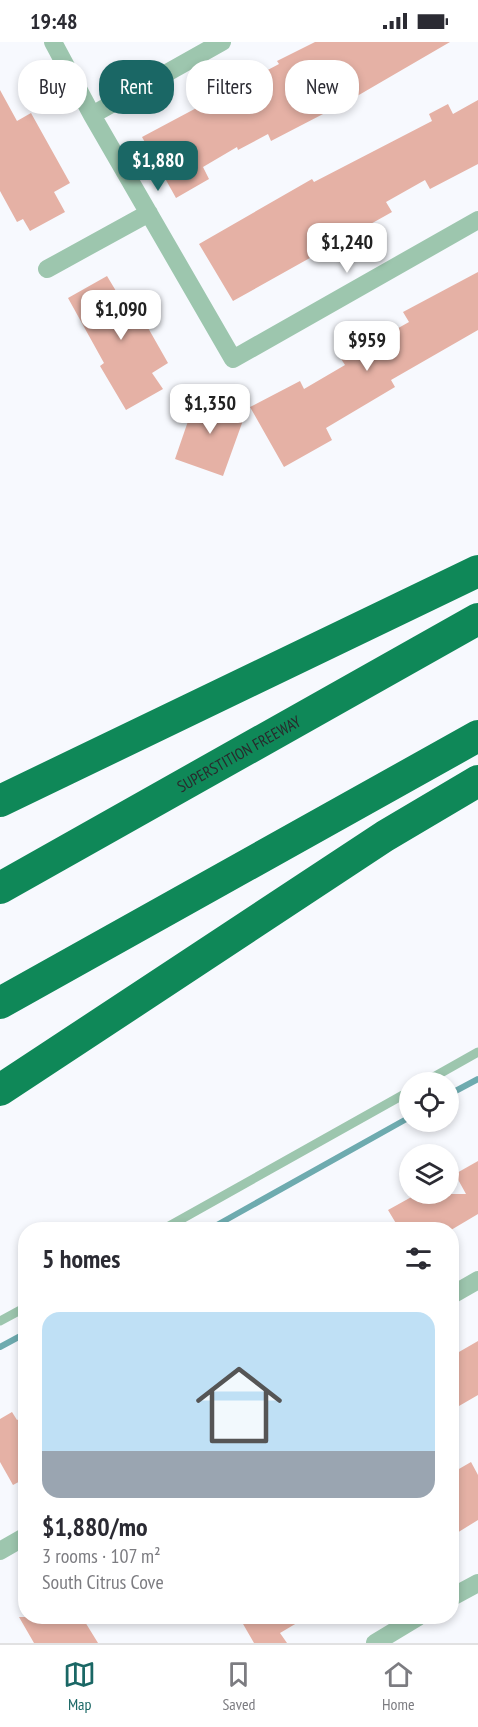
<!DOCTYPE html>
<html lang="en">
<head>
<meta charset="utf-8">
<style>
	:root { --surface:#fff; --page:#f2f2f3; --text:#2b2b33; --muted:#7c7c81; --line:#e1e1e2; --accent:#1a6765 }
	body { margin:0; font-family:"PT Sans Narrow",sans-serif; background:var(--page); color:var(--text); height:100vh; display:flex; flex-direction:column; font-size:22px; white-space:nowrap }
	* { box-sizing:border-box; margin:0 }
	p { font-size:20px; color:var(--muted) }
	.icon { flex:none; width:33px; height:33px; fill:none; stroke:currentColor; stroke-width:2; stroke-linecap:round; stroke-linejoin:round }
	.map { position:relative; flex:1; overflow:hidden }
	.side { position:absolute; left:18px; top:1180px; width:441px; height:402px; display:flex; flex-direction:column; background:var(--surface); border-radius:24px; box-shadow:0 3px 9px #0003 }
	.side>* { flex:none }
	.hud { position:absolute; left:18px; top:18px; width:442px; height:54px; display:flex; gap:12px }
	.fabs { position:absolute; left:399px; top:1030px; display:grid; gap:12px }
	.fabs a { display:grid; place-items:center; width:60px; height:60px; border-radius:50%; background:var(--surface); box-shadow:0 3px 9px #0003; font-size:30px }
	.price { position:absolute; translate:-50% -51px; padding:0 14px; border-radius:12px; background:#fff; color:#222; font-size:20px; line-height:39px; filter:drop-shadow(0 2px 3px #0008) }
	.price::after { content:''; position:absolute; left:50%; top:36px; width:18px; height:14px; margin-left:-9px; background:inherit; clip-path:polygon(0 0,100% 0,50% 100%) }
	.price.current { background:var(--accent); color:#fff }
	ul { padding:0; list-style:none }
	li { display:grid; align-content:center; gap:12px; height:318px; padding:0 24px }
	li span { display:grid; place-items:center; height:186px; border-radius:18px; color:#555 }
	li>.icon { margin-inline-start:auto }
	span .icon { width:108px; height:108px; fill:#fffc; stroke-width:1 }
	li b { font-size:26px }
	h2 { display:flex; justify-content:space-between; align-items:center; height:72px; padding:0 24px; font-size:26px }
	.chip { padding:0 21px; border-radius:24px; background:var(--surface); box-shadow:0 3px 9px #0003; font-size:21px; line-height:54px }
	.chip.current { background:var(--accent); color:#fff }
	.status { display:flex; justify-content:space-between; align-items:center; height:42px; padding:0 30px; background:var(--surface); direction:ltr }
	.status svg { height:16px; fill:currentColor }
	.dock { display:flex; justify-content:space-around; align-items:center; height:84px; border-top:2px solid var(--line); background:var(--surface); font-size:16px; color:var(--muted) }
	.dock a { display:grid; justify-items:center; gap:3px }
	.dock .current { color:var(--accent) }
	.map>svg:first-child { display:block }
	.lines { fill:none; stroke-linecap:round; stroke-linejoin:round }
	.stream { stroke:#6eabaf; stroke-width:6 }
	.building { fill:#e5b1a5 }
	.service { stroke:#9dc6ae; stroke-width:9 }
	.minor { stroke:#9dc6ae; stroke-width:18 }
	.motorway { stroke:#0f8858; stroke-width:32 }
	.labels { text-anchor:middle; dominant-baseline:central; stroke-width:6; stroke-linejoin:round; paint-order:stroke }
	.street-label { font-size:16px; fill:#292a2c; stroke:#f7f9fe }
</style>
</head>
<body>
<div class="status"><b>19:48</b><svg viewBox="0 0 49 12"><path d="M0 12V9h3v3zM5 12V6h3v6zM10 12V3h3v9zM15 12V0h3v12zM26 1h20v11H26zM47 4h2v5h-2z"/></svg></div>
<div class="map">
<svg width="478" height="1601" viewBox="0 0 478 1601">
	<rect width="100%" height="100%" fill="#f7f9fe"/>
	<g class="lines">
		<path class="stream" d="M448,1053L478,1037
			M208,1188L410,1075
			M0,1305L26,1291"/>
	</g>
	<path class="building" d="M315,0H450L352,57L271,99L268,92L238,108L237,105L203,125L209,137L176,156L142,95L279,22L277,19Z
		M0,48L17,79L31,71L70,141L54,150L65,170L30,189L23,177L17,180L0,149Z
		M478,58V122L430,147L425,138L386,160L392,170L233,259L199,202L312,137L314,140L432,79L429,72L448,62L453,72Z
		M478,230V288L391,338L395,345L326,386L332,398L284,425L250,365L300,339L304,347L345,323L336,309L364,292L370,302L409,280L403,270Z
		M107,234L119,254L131,248L146,275L143,277L168,321L152,331L163,347L126,368L100,324L104,321L68,256Z
		M197,353L246,370L223,434L175,417Z
		M478,1119V1172L451,1188H400L388,1168L415,1153L418,1158L428,1152H466L455,1132Z
		M478,1299V1353L459,1364L452,1352V1314Z
		M12,1370L17,1378L26,1373V1436L13,1443L0,1420V1377Z
		M471,1420L478,1433V1478L452,1494V1431Z
		M19,1575H82L98,1601H34Z
		M239,1575H307L280,1591L287,1601H254Z"/>
	<g class="lines">
		<path class="service" d="M423,1041L478,1010
			M162,1188L410,1049
			M0,1279L26,1265"/>
		<path class="minor" d="M53,0L92,73L233,317L478,178
			M92,73L222,0
			M47,227L149,171
			M452,1253L478,1238
			M0,1509L26,1494
			M452,1555L478,1541
			M375,1601L418,1575"/>
		<g class="motorway">
			<path d="M0,759L478,529"/>
			<path id="s1" d="M0,846L478,577"/>
			<path d="M0,961L478,694"/>
			<path d="M0,1048L385,794L478,739"/>
		</g>
	</g>
	<g class="labels">
		<g class="street-label">
			<text stroke="none"><textPath href="#s1" startOffset="274">SUPERSTITION FREEWAY</textPath></text>
		</g>
	</g>
</svg>
<div class="fabs">
<a><svg class="icon" aria-label="locate" viewBox="0 0 24 24"><circle cx="12" cy="12" r="6"/><path d="M12 2v4M12 18v4M2 12h4M18 12h4"/></svg></a>
<a><svg class="icon" aria-label="layers" viewBox="0 0 24 24"><path d="M12 4l9 5-9 5-9-5zM3 14l9 5 9-5"/></svg></a>
</div>
<b class="price current" style="left:158px;top:150px">$1,880</b>
<b class="price" style="left:347px;top:232px">$1,240</b>
<b class="price" style="left:121px;top:299px">$1,090</b>
<b class="price" style="left:367px;top:330px">$959</b>
<b class="price" style="left:210px;top:393px">$1,350</b>
<div class="hud">
<a class="chip">Buy</a>
<a class="chip current">Rent</a>
<a class="chip">Filters</a>
<a class="chip">New</a>
</div>
<section class="side">
<h2>5 homes<svg class="icon" aria-label="filters" viewBox="0 0 24 24"><path d="M4 7h16M4 17h16"/><circle cx="9" cy="7" r="2"/><circle cx="15" cy="17" r="2"/></svg></h2>
<ul>
<li><span style="background:linear-gradient(#bfe0f5 75%,#9aa5b1 0)"><svg class="icon" aria-label="home" viewBox="0 0 24 24"><path d="M3 11l9-7 9 7M6 9v11h12V9"/></svg></span><div><b>$1,880/mo</b><p>3 rooms · 107 m²</p><p>South Citrus Cove</p></div></li>
</ul>
</section>
</div>
<nav class="dock">
<a class="current"><svg class="icon" aria-label="map" viewBox="0 0 24 24"><path d="M3 6l6-2 6 2 6-2v14l-6 2-6-2-6 2zM9 4v14M15 6v14"/></svg>Map</a>
<a><svg class="icon" aria-label="saved" viewBox="0 0 24 24"><path d="M7 4h10v16l-5-4-5 4z"/></svg>Saved</a>
<a><svg class="icon" aria-label="home" viewBox="0 0 24 24"><path d="M3 11l9-7 9 7M6 9v11h12V9"/></svg>Home</a>
</nav>
</body>
</html>
